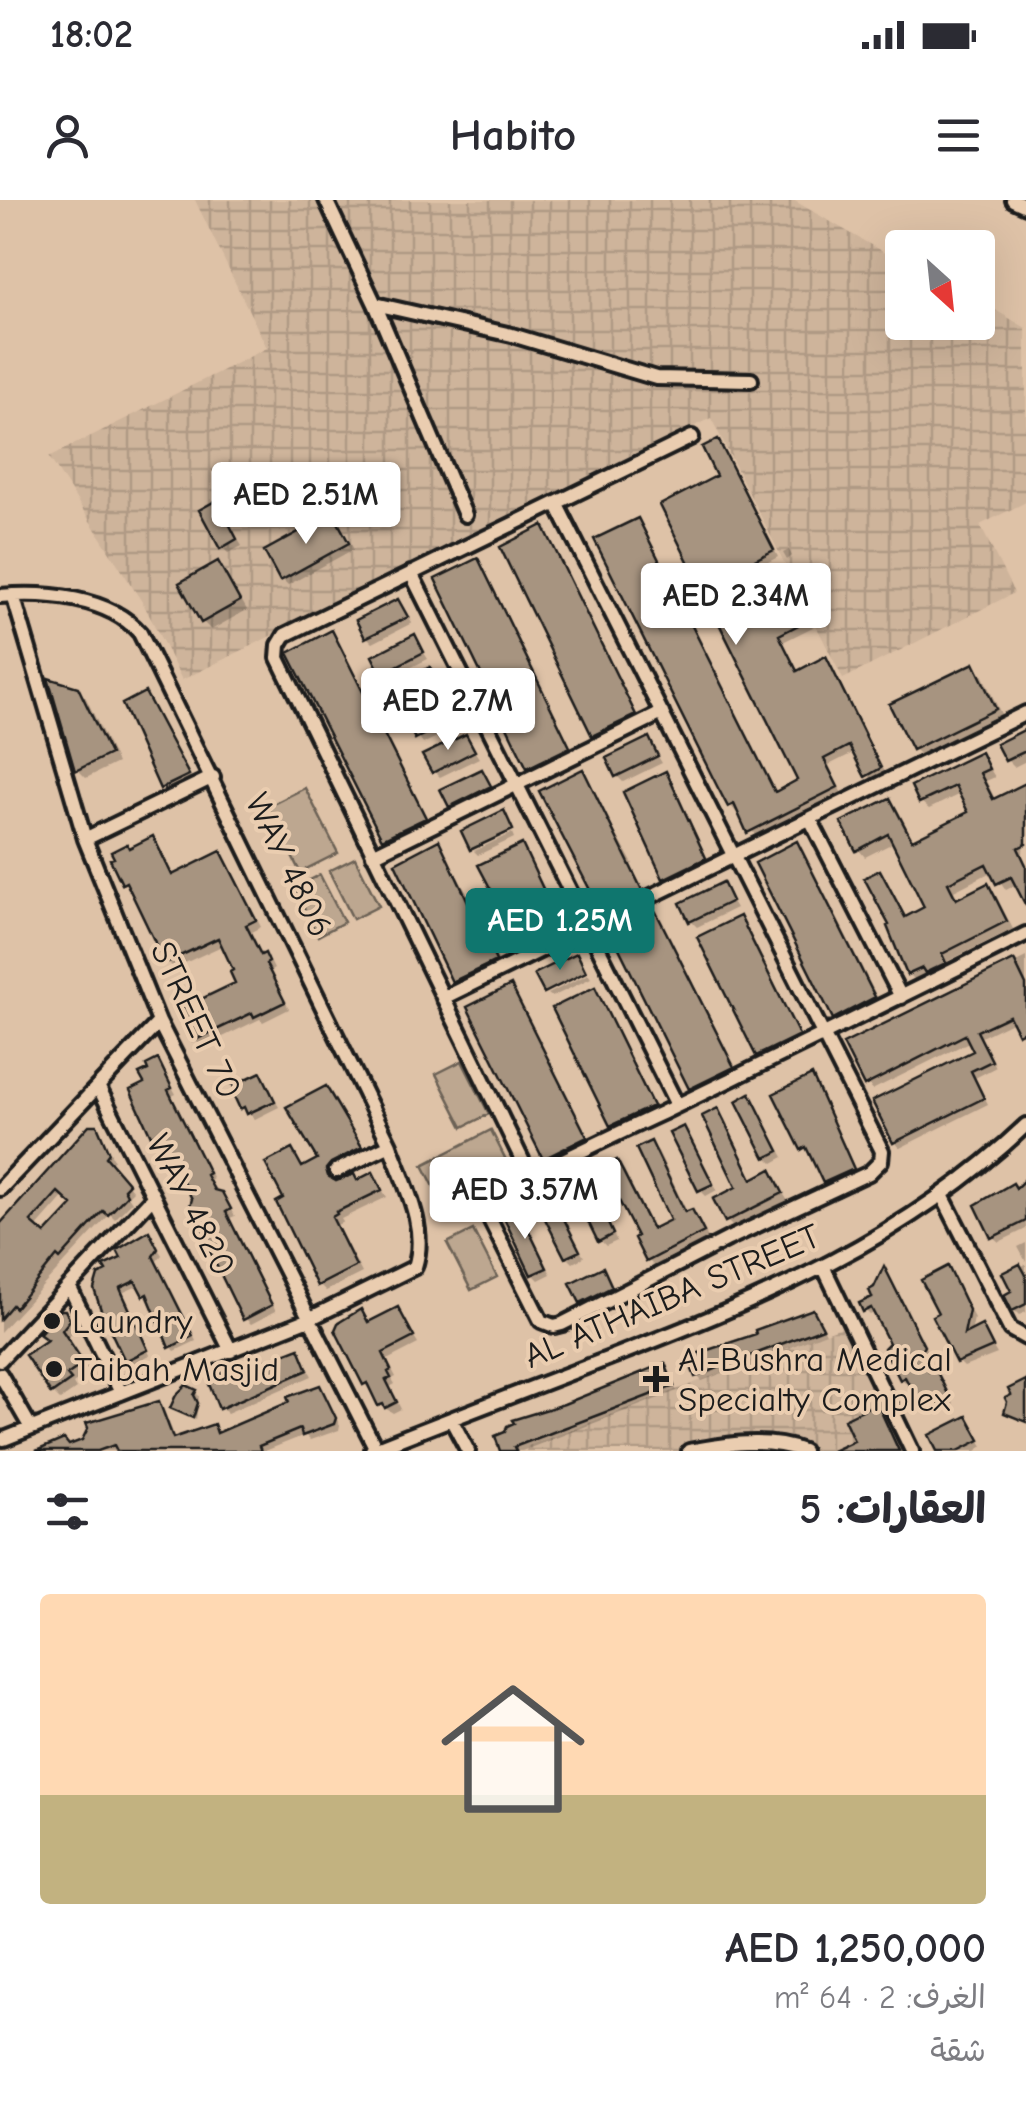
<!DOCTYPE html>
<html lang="ar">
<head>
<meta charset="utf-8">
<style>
	:root { --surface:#fff; --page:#f7f7f7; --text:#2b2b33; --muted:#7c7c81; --accent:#0f766e }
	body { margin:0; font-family:"Comic Neue","Playpen Sans Arabic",sans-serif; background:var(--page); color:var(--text); direction:rtl; height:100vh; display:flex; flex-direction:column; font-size:38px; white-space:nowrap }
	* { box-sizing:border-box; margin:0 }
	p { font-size:32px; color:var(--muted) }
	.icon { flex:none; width:55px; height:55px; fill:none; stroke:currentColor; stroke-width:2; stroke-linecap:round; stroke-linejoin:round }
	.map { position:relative; height:1251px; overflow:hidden; direction:ltr }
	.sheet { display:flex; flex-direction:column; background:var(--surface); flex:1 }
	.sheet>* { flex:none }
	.needle { width:65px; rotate:153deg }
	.fabs { position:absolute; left:885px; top:30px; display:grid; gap:20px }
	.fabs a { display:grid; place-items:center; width:110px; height:110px; border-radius:10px; background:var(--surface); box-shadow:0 10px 40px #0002; font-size:50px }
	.price { position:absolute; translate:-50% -85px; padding:0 22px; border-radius:10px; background:#fff; color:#222; font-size:32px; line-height:65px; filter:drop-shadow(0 2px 5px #0008) }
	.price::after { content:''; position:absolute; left:50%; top:60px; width:30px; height:22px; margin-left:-15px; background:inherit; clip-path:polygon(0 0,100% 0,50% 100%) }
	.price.active { background:var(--accent); color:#fff }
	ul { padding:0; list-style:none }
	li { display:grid; align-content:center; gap:20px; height:530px; padding:0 40px }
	li span { display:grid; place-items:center; height:310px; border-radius:10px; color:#555 }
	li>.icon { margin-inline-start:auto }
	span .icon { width:180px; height:180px; fill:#fffc; stroke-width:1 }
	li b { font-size:42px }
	h2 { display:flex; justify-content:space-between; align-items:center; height:120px; padding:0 40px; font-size:42px }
	.status { display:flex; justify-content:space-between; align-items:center; height:70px; padding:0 50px; background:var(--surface); direction:ltr }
	.status svg { height:28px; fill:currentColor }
	header { display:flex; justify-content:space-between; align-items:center; height:130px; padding:0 40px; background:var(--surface); font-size:45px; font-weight:600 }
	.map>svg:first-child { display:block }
	.industrial { fill:url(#industrial-grid) }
	.pitch { fill:#bda790; stroke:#6c6256; stroke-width:2.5 }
	.shadow { fill:#0003; fill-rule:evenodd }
	.building { fill:#a79480; stroke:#1c1c1c; stroke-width:2.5; fill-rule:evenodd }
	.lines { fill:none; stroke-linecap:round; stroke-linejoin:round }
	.minor-casing { stroke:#1c1c1c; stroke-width:20 }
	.minor { stroke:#eacdb0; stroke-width:12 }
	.poi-dot { fill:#1c1c1c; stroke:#eacdb0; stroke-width:4 }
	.labels { text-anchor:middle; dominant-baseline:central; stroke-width:8; stroke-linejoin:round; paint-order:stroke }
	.street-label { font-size:35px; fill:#1c1c1c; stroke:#eacdb0 }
	.poi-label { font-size:35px; fill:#1c1c1c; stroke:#eacdb0; text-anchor:start }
</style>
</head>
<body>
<div class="status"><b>18:02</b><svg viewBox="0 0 49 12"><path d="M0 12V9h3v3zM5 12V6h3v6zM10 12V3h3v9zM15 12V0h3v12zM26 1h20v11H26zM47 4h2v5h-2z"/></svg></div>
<header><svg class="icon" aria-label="menu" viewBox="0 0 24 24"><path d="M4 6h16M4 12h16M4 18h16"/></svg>Habito<svg class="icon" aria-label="person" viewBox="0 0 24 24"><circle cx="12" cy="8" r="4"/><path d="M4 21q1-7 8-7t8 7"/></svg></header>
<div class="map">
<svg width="1026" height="1251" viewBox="0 0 1026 1251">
	<defs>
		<pattern id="industrial-grid" width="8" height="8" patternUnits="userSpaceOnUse" patternTransform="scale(2.5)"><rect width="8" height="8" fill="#ceb49b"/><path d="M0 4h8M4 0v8" fill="none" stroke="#b09a85"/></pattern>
	</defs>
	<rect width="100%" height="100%" fill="#dec2a7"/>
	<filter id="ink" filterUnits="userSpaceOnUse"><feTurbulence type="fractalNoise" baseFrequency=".01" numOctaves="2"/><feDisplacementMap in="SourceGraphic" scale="20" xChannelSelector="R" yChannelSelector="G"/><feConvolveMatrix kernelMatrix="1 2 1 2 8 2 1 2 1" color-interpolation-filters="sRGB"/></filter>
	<g filter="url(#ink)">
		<path class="industrial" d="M195,0H793L902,63V122H978V100L1026,128V302L980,325L1014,393L843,479L711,218L182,480L144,405L49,257L267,148Z
			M844,1126L906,1251H526L528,1246Z"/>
		<path class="pitch" d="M305,588L338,653L300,672L267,607Z
			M355,658L379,706L353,719L329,671Z
			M320,675L344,722L318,736L294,688Z
			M462,861L489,914L463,927L436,874Z
			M491,930L510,968L442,1002L423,965Z
			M473,1030L497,1077L471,1090L447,1043Z"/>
		<path class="shadow" d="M717,242L724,248L778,357L749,372L757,386L782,373L813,427L783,442L799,472L825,459L831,465L886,575L873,582L855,552L829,565L842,594L756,637L740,610L736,612L730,605L637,321L643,327L777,593L800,581L720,277Z
			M216,304L242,346L228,353L222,347Z
			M333,317L354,349L288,385L282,379Z
			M542,328L548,334L640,521L601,541L595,535Z
			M789,350L792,356L787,360L783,353Z
			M477,361L483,367L574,553L535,573L529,567Z
			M218,364L226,373L247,410L211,430L203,422Z
			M398,402L412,423L373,443L367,437Z
			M331,433L337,439L430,624L390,644L384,638Z
			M414,437L428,459L389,478L383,472Z
			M973,466L982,474L1003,518L922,557L914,549Z
			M430,470L462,524L423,544L392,490Z
			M77,489L86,498L117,563L86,578L78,570Z
			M145,495L193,581L168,594L162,588Z
			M1026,532V561L1014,567L1007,560Z
			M465,537L479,558L440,577L434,571Z
			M648,540L662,563L623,582L617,576Z
			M981,555L995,577L986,581L996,601L1026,586L1023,656L1026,701L1018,684L1006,690L993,671L954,691L959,701L987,686L995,694L1013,729L948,761L952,770L934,779L930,775L916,781L909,774L880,673L887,680L907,719L928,708L895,642L865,657L858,649L890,601L897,608L914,641L971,613L962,593L929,609L921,602Z
			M482,572L495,592L457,611L451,605Z
			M582,572L633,664L630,665L646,696L606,716L600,710Z
			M666,574L672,580L710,665L671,684L665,678Z
			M512,633L514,638L478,655L474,651Z
			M152,639L174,676L220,654L227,661L261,727L251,732L263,756L271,763L274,769L271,771L289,809L263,822L260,819L202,847L195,840L239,784L237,772L224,745L174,768L167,761L131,689L124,682L130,650Z
			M439,643L473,704L501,767L460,787L454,781Z
			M797,644L803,650L880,803L841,823L835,817Z
			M521,648L527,654L566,735L527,754L521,748Z
			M722,685L736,708L697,727L691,721Z
			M656,715L662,721L738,873L697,893L691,887Z
			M740,719L746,725L803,842L764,861L758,855Z
			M1026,757V839L1014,821L981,837L996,867L975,878L988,904L900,948L895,942L977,852L971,841L872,890L846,845Z
			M588,774L591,778L552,797L548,794Z
			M510,788L516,794L591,944L551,963L545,957Z
			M594,790L600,796L657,912L618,931L612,925Z
			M158,862L176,894L172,896L213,979L210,981L235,1016L230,1018L276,1111L251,1124L245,1118L178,959L174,961L153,935L134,891L147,884Z
			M260,875L279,907L255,919L242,907Z
			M812,878L817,884L858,975L831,988L811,952L803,948Z
			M326,889L367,955L338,969L333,982H359L372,975L387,997L341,1019L343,1022L337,1025L362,1073L326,1091L319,1084L287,999L292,952L304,969L321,960Z
			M750,896L784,957L773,963L767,957Z
			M717,911L725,919L754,981L770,972L788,1001L734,1028L727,1021L740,988Z
			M96,927L114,960L110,964L133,991L128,996L132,1002L115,1019L110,1014L0,1132V1028ZM65,995L76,1005L46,1038L35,1029Z
			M683,929L717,990L706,996L700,990Z
			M651,944L658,951L688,1014L692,1012L699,1019L709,1040L655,1067L648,1060L617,963L624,970L654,1030L673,1021Z
			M584,978L617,1041L606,1046L600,1040Z
			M1026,981V1029L999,1042L993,1037L1017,991Z
			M550,996L584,1057L573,1063L567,1057Z
			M518,1011L551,1074L539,1080L533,1074Z
			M149,1034L162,1055L156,1062L196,1141L175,1151L171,1146L140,1085L122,1093L150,1155L132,1164L104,1112L125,1059Z
			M1026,1043V1062L1018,1047Z
			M1026,1064V1112L1019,1115L1014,1110V1092L1005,1074Z
			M948,1069L974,1118L971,1133L981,1128L997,1154L964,1167L958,1161L941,1114Z
			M602,1070L616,1093L588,1108L574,1084Z
			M885,1070L928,1153L924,1159L931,1173L935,1171L940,1176L954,1204L933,1214L922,1205L911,1182L907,1184L902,1179L892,1143L876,1112L870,1115L865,1110L876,1098Z
			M397,1110L418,1144L387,1160L396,1177L392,1179L395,1184L390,1187L401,1209L393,1213L380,1205L365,1184L361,1112L369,1124Z
			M64,1112L76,1129L67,1139L90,1171L73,1184L76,1189L60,1200L53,1193Z
			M816,1113L826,1133L702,1181L697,1176L784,1122Z
			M298,1151L312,1176L227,1213L221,1207L259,1166Z
			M664,1166L677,1191L522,1251H503L565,1206Z
			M319,1188L340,1225L339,1230L310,1240L305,1235L265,1251H133L131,1245L117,1251H47L69,1248L158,1204L164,1210L176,1240L213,1227L219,1233L292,1203Z
			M195,1192L199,1196L196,1220L173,1207Z
			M876,1206L885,1215L902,1251H846L857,1242Z
			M967,1219L983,1246L976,1251H940Z"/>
		<path class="building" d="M718,239L774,350L745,365L755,384L783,370L808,420L779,435L797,471L826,456L881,568L865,577L849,546L824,559L838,587L747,633L734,604L728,607L717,586L594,339L638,318L775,592L797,580L660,305L716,276L702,247Z
			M217,300L237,339L220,349L199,310Z
			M333,313L349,343L280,381L264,351Z
			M543,325L636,515L592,536L500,347Z
			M478,358L570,547L527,568L435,379Z
			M218,361L240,401L201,423L179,383Z
			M398,399L408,417L365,438L356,420Z
			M332,430L426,618L382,639L288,453Z
			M415,434L424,452L381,474L372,456Z
			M974,463L996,509L912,550L889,504Z
			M430,467L458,517L415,539L389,489Z
			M48,478L78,487L110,554L75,571Z
			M145,492L189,575L160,589L122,504Z
			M1026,529V551L1005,561L996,544Z
			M466,534L475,551L432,573L422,555Z
			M649,537L658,556L615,577L606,558Z
			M981,552L989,569L980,573L993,599L1026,583V644L1018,648L1026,665V706L1011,677L996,684L986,664L948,683L956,699L988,683L1007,721L942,754L946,763L925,773L922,768L907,775L887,726L889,725L864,678L880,670L905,717L924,707L888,634L856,651L841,622L890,598L912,640L968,612L955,586L919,603L911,586Z
			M482,569L491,586L449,607L440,589Z
			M583,569L642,690L598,711L589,693L591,692L539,591Z
			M666,571L706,658L663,679L623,592Z
			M504,610L513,630L470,650L461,631Z
			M153,636L172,675L221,651L256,720L246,725L261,755L265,753L269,762L266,764L285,802L254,817L252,813L193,841L178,810L235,783L230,772L233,770L218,738L165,763L126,682L122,684L110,659L114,658L111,652L127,644L129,648Z
			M439,640L496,761L452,782L395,663Z
			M797,641L875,797L833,819L755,663Z
			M522,644L562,729L519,750L510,732L513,731L478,665Z
			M723,682L732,701L689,722L680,703Z
			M656,712L734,867L689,889L612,734Z
			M740,716L799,835L756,856L697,737Z
			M577,753L586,772L544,793L534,774Z
			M1014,760L1026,785V830L1018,834L1009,816L977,831L992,861L971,871L984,898L893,943L872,901L973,851L965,835L864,886L843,844Z
			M511,785L587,937L543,959L467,807Z
			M595,787L653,906L610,926L552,808Z
			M158,859L172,888L168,890L209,973L206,975L214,990L222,992L231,1009L226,1012L272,1105L243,1120L189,1009L192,999L177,970L180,969L173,954L166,957L155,934L151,936L130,890L144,883L139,874L148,870L146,865Z
			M261,872L275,901L247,914L244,907L240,909L233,894L236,892L233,885Z
			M812,875L854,969L823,983L806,947L801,950L773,894Z
			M326,886L362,947L331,963L326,969L328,976L336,981L354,974L357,980L373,972L382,990L336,1012L337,1014L332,1017L356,1066L317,1086L276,1002L283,998L265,963L292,949L302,967L317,959L286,907Z
			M750,893L779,951L765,958L736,901Z
			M718,908L752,979L771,969L783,993L725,1022L713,999L736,987L702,916Z
			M89,925H97L109,953L106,957L129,984L124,989L127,995L108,1015L103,1011L60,1059L57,1056L15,1108L12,1105L0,1119V1024ZM58,992L72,1005L45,1034L31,1022Z
			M684,926L713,984L698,991L669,933Z
			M651,941L685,1012L692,1009L704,1032L646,1062L634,1038L637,1036L602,967L617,960L652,1029L670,1020L636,948Z
			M585,975L613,1034L598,1042L569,982Z
			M1026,978V1021L991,1038L975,1005L1013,983L1016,988Z
			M551,993L580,1051L565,1058L536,1001Z
			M518,1008L547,1068L531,1075L503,1016Z
			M149,1031L158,1049L153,1056L193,1136L169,1148L147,1094L143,1096L135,1081L120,1088L148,1150L125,1161L102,1113L94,1089L98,1075L106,1071L103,1066L121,1058L117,1050Z
			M1020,1064L1026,1075V1104L1012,1111L1004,1095L1011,1091L1002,1073Z
			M884,1066L924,1146L920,1153L929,1171L935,1168L950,1198L926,1211L923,1204L920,1206L905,1177L900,1180L884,1148L889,1143L871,1108L863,1112L859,1103L872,1097L869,1090L874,1087Z
			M948,1066L969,1110L964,1134L982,1125L993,1147L956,1163L932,1116L938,1113L921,1080Z
			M603,1067L612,1087L580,1103L570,1083Z
			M398,1107L414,1137L383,1153L391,1170L388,1172L391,1178L386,1180L397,1202L385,1208L383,1204L378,1206L367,1183L363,1185L335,1130L338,1123L361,1109L368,1122Z
			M813,1109L823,1128L695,1177L687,1157L756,1134L755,1130Z
			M61,1110H65L70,1120L62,1130L84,1163L67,1175L71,1180L51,1194L25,1155L47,1140L39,1134Z
			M299,1148L308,1170L219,1209L209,1184L213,1176L256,1161L258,1164Z
			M665,1163L674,1186L514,1247L516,1251H500L495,1236L505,1232L507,1226L514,1223L512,1220L564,1204Z
			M1026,1180V1222L1004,1213L1007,1202L1005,1198L1011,1195L1008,1189Z
			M186,1185L197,1190L194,1195L198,1203L193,1218L170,1208L176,1195Z
			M320,1185L336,1218L334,1224L302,1236L300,1229L259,1246L261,1251H117L114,1245L98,1251H36L64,1239L69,1245L82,1240L88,1228L86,1223L159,1201L173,1238L214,1224L217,1233L289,1202L287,1197Z
			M877,1203L899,1251H832L854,1241L844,1219Z
			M967,1216L980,1240L958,1251H937L929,1235Z"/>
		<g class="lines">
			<g class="minor-casing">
				<path id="minor" d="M326,0L375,104L465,315
					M1013,0L1026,6
					M375,104L512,135L656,178L751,180
					M556,303C665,519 774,735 882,951L881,961L869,973L728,1039L562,1124L554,1126L541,1121L487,1014L490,998C509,985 531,976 551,966C588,948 625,930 662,913C783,854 905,795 1026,734
					M411,373L677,905
					M13,395L85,639L159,822L377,1251
					M0,396C46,392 109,397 140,433L390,945C404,984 428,1026 415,1067L309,1119L4,1239
					M810,619L901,797
					M85,639L213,577
					M373,655L662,513
					M443,798L1026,513
					M98,886L231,1151
					M336,971L390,945
					M530,976L278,458L279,445L285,435L692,237
					M0,989L159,822
					M942,995L1010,1129L1026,1138
					M824,1068L912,1251
					M70,1088L121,1193
					M0,1160L153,997
					M0,1174L31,1228
					M451,1219L468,1251
					M372,1250C452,1218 532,1188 612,1157C765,1098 905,1040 1026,925
					M689,1251C726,1244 767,1237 803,1251"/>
			</g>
			<use href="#minor" class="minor"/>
		</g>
	</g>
	<g class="poi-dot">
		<circle cx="52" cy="1121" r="10"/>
		<circle cx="54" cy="1169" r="10"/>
		<path d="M651 1164h10v10h10v10h-10v10h-10v-10h-10v-10h10z"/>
	</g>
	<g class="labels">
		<g class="street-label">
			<text transform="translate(289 665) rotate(64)">WAY 4806</text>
			<text transform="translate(196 820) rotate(65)">STREET 70</text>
			<text transform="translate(191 1005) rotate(63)">WAY 4820</text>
			<text transform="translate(672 1096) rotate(-23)">AL ATHAIBA STREET</text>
		</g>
		<g class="poi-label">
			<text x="72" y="1121">Laundry</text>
			<text x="678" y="1159">Al-Bushra Medical<tspan x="678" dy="40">Specialty Complex</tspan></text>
			<text x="74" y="1169">Taibah Masjid</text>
		</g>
	</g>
</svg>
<div class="fabs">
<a><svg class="needle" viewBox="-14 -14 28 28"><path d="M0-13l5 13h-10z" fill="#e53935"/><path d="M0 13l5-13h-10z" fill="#7c7c81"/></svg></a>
</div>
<b class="price" style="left:306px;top:347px">AED 2.51M</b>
<b class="price" style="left:736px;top:448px">AED 2.34M</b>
<b class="price" style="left:448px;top:553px">AED 2.7M</b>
<b class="price active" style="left:560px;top:773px">AED 1.25M</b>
<b class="price" style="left:525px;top:1042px">AED 3.57M</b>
</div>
<section class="sheet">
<h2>العقارات: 5<svg class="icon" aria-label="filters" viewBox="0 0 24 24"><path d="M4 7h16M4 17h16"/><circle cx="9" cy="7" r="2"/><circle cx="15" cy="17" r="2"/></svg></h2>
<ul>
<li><span style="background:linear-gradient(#ffd9b3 65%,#c2b280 0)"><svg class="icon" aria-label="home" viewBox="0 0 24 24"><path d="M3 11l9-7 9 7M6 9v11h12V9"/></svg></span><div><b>AED 1,250,000</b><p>الغرف: 2 · 64 m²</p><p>شقة</p></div></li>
</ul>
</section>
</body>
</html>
